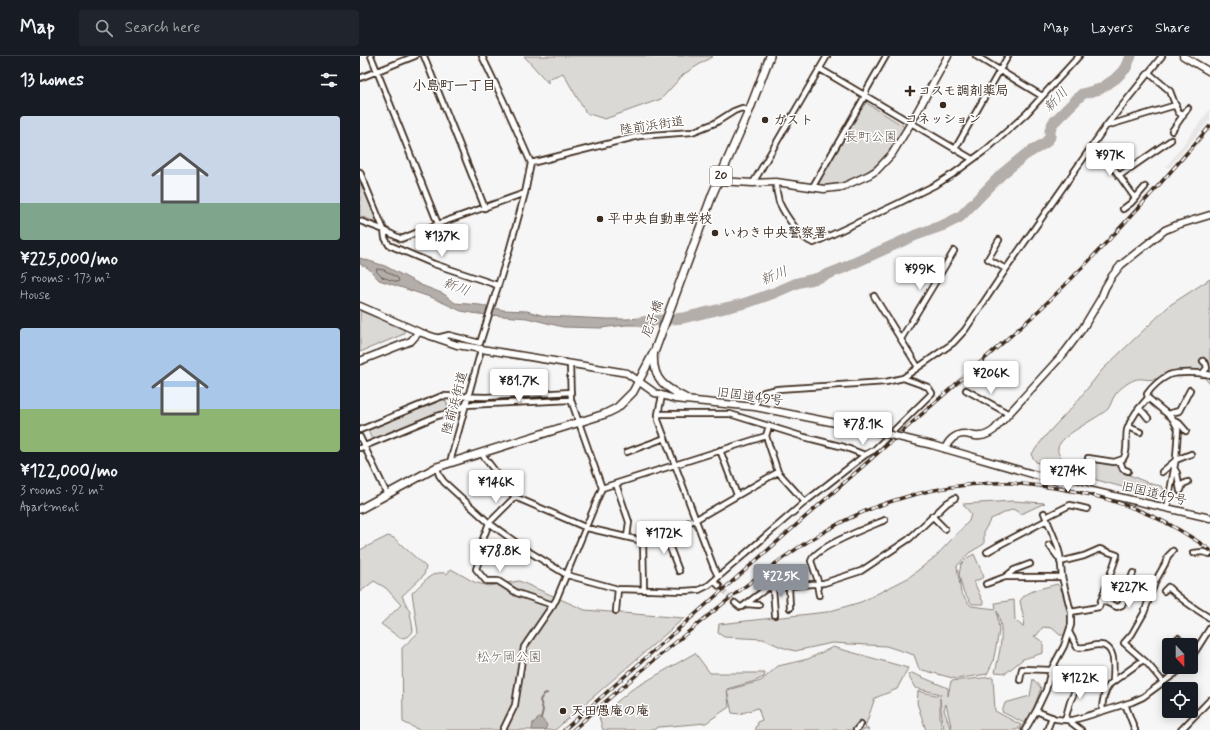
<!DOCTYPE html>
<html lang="en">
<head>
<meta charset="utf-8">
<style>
	:root { --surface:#171b24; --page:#20242c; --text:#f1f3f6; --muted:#9ea1a6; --line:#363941; --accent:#8c9099 }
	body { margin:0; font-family:Mynerve,"Klee One",sans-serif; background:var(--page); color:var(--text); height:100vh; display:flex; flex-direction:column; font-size:15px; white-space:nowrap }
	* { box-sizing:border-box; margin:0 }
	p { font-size:13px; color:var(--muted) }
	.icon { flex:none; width:22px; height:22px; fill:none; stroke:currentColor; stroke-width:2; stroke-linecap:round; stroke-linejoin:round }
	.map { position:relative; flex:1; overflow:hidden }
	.sheet { display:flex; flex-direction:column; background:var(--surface); width:360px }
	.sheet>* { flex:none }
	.needle { width:26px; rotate:159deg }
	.tools { position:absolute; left:802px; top:582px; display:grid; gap:8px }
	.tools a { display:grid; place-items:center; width:36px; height:36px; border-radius:4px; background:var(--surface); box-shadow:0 2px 10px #0003; font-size:20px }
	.price { position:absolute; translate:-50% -34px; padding:0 9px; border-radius:4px; background:#fff; color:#222; font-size:13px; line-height:26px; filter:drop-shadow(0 1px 2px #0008) }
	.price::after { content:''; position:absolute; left:50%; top:24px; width:12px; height:9px; margin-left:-6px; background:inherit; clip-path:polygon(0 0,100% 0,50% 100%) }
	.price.selected { background:var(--accent); color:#fff }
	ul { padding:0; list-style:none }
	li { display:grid; align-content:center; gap:8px; height:212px; padding:0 20px }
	li span { display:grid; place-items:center; height:124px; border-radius:4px; color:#555 }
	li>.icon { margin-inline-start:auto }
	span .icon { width:72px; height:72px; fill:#fffc; stroke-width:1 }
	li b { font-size:17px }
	h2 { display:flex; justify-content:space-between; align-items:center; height:48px; padding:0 20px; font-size:17px }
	header { display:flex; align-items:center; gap:24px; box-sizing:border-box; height:56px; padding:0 20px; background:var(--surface); border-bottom:1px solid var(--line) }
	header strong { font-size:19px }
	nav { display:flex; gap:22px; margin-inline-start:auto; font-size:14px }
	.search { width:280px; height:36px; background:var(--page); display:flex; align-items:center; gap:10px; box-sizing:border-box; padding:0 14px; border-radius:4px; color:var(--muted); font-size:15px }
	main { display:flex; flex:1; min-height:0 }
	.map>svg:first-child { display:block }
	.built { fill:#e9e7e6 }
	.green { fill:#dbd9d6; stroke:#8b827a }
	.water { fill:#b4aeaa; stroke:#847972 }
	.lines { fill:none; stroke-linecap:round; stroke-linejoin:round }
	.shore { stroke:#6b5f56; stroke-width:1 }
	.stream { stroke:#847972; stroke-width:2 }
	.river { stroke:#b4aeaa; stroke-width:11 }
	.minor-tunnel { stroke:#d1cdcb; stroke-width:4.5; stroke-dasharray:4.5 2; stroke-linecap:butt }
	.minor-casing { stroke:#3b2a1e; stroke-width:8 }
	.tertiary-casing { stroke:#3b2a1e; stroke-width:9 }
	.primary-casing { stroke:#3b2a1e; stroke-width:10 }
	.minor { stroke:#fff; stroke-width:4.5 }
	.tertiary { stroke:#fff; stroke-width:6 }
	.primary { stroke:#fff; stroke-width:7 }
	.rail-casing { stroke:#3b2a1e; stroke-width:3.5 }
	.rail { stroke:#fff; stroke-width:2; stroke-dasharray:6; stroke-linecap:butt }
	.tertiary-bridge-casing { stroke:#3b2a1e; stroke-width:9; stroke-linecap:butt }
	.tertiary-bridge { stroke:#fff; stroke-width:6 }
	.poi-dot { fill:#3b2a1e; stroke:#fff; stroke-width:1.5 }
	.labels { text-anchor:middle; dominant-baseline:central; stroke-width:3; stroke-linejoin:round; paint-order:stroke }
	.shield { fill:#fff; stroke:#766a62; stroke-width:1 }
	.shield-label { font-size:12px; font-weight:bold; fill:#3b2a1e }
	.poi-label { font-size:13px; font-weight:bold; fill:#3b2a1e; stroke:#fff; text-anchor:start }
	.street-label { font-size:13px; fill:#3b2a1e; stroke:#fff }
	.park-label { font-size:13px; fill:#63564c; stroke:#fff }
	.neighbourhood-label { font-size:14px; font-weight:bold; fill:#3b2a1e; stroke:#fff }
	.water-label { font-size:14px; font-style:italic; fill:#65584f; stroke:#fff }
</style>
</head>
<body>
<header>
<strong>Map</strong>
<div class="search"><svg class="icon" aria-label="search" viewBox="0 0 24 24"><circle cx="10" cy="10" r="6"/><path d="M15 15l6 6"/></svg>Search here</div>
<nav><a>Map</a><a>Layers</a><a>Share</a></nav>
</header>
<main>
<section class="sheet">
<h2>13 homes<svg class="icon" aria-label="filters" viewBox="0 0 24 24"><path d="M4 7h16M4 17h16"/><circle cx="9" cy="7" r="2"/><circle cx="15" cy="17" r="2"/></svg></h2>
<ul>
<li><span style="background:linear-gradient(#c9d6e8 70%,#7fa58c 0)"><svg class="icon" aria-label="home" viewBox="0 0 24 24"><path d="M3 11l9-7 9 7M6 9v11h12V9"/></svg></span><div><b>¥225,000/mo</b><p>5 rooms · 173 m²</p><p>House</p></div></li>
<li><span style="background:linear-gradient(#a9c7e8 65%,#8fb573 0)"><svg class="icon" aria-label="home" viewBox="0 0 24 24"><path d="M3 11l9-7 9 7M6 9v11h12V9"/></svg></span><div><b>¥122,000/mo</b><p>3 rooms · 92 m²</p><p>Apartment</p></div></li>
</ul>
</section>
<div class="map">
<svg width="850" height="674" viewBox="0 0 850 674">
	<rect width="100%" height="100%" fill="#f7f6f6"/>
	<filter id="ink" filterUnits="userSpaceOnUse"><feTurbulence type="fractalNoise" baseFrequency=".025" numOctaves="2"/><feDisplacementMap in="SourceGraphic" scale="8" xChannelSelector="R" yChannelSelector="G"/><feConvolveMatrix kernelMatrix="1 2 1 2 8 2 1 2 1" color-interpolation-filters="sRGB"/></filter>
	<g filter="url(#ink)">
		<path class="built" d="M850,53V64L809,112L806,111Z"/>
		<path class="green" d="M164,0H353L324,18L301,43L245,63L226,57L203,17L188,23V27Z
			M505,46L545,71C528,98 517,116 484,126C476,128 468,130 459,129L458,126Z
			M0,123L18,167L0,160Z
			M850,223V328L840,317L831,313C819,317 807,321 795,323C788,325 781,321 774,324C767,327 759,333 755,339C752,343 751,349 748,353C737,363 700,379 698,392C697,397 700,400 703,403L711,405L726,404L737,407L756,409L762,416L791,428L801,430L804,433L800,438L795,440L686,410L676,406L671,399L686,379L715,348L742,314L810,249Z
			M0,255L44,272V278L0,296Z
			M85,343L89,353L12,384L8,374Z
			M653,445L685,447L661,458L653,453L631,463L624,475V488L609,497L597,510L601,537L611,550L636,553L635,547L654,544L655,564L663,571L664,564L660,545C666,534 685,532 697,528C704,536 710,553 709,564C709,568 706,574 705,579H700L692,572L683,571L677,579L674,580L683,586V597L663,603L646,617L635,616C640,596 645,575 637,555L639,575L633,606L627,618L596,623L559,613L554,599L526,590L472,587L435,595L421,591L403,583L364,581L358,577L359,568L467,556L501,546L548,522L575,501L609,465L611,458L603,448Z
			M28,480L34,482L66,511L64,519L42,540L50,556L53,574C52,580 45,582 40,582L21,568L41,549L26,532L14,525L0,536V494Z
			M614,498L624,521L614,526L624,548H612L603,535L599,519L601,508L607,502Z
			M91,513L114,526L128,530L159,525L225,554L324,562L195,674H59L43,666L42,592L58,577L52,537C61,529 73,512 87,518Z
			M473,591L548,612L537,633L515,642L505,671L509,674H396L395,671L398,669L397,666L402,664L398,652L379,658L372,657L367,634L401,625L418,610L448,603Z
			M335,597L350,617H405L404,621L395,625L367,633L369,651L346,667L299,671L293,674H243L239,661L271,634Z
			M552,617L588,632V640L591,625L633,621L635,655L661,669L657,674H593L591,670L586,648L584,654L591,674H584L581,654L580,642V662L582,674H566L557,647L558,635L580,640L581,638L555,632L548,619Z
			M673,623L681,632L666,674H659L664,667L642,656L645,647L670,640Z"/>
		<path class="water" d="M0,202L25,210L61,229L84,238L95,247L120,249L143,254L167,255L185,260L247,263H266L297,261L293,271L286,269H266L240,272L203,271L167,262L118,258L101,255L73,242L19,224L8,212L0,208Z
			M179,662H181L187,669L185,674H172L173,667Z"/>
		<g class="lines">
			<path class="shore" d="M17,213L24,214L38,222L39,225L37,226L22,221L17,216Z"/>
			<path class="stream" d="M181,662L183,654L180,644L184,638L187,637"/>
			<path class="river" d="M281,266L323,262L386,247L414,237L437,227L458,222L481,213L556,179L584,169L600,161L642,118L665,99L685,87L690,81V74L693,67L722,38L740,33L755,23L766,12L771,0"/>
			<path class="minor-tunnel" d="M359,530L375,547"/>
			<g class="minor-casing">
				<path id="minor" d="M11,0L78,168
					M64,0L125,152
					M616,0L682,40
					M460,13L612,103
					M789,17L810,35L818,56L823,60
					M0,22L55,0
					M746,70L816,49
					M812,75L828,52
					M732,90L748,104L775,142
					M595,93L648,0
					M171,107L279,80L332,76L355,67L374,55L382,52L389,55
					M0,116L24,174L41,183L78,168L165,137
					M759,120L811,84
					M416,126C416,133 417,139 419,146C424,157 442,185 454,187L537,148L577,128L593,118L627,93L654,69L667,57L719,0
					M393,127L467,0
					M452,132L505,40L506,35L526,0
					M763,153L771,147L785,131
					M0,165L24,174L25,182L29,189L74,208L137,229
					M639,184L628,203L646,213
					M514,240L558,311
					M77,282L89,279L120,287L149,195L165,137L171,107L144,46L122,0
					M541,283L594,195
					M842,318L847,312L846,308L843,305
					M543,322L593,287L605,274L646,213L746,70L802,0
					M606,334L649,358
					M302,340L298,358V364L354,512L358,520
					M779,352L784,357L788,362
					M298,358H370L444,381L484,391L505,399L514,394L572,337L568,331L543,322L526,326L418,333L404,336L397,341L395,351
					M807,358L819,355L830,334
					M814,365L819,367L826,375
					M409,370L406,380L418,416L445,446
					M769,371L780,376
					M0,374L82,340L126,341L211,336
					M0,381L27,438
					M0,392L77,360L98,354L105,349L211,344
					M360,394L377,439
					M267,396L305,382
					M121,397L155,441L227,472L283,485L335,464L418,416
					M728,402L754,406L763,403C769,395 765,384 767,374C771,361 779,352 788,342
					M760,405L763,413L768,415
					M90,406L121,294
					M77,411L79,419L84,426L129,467L168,495L207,519L258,533L324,535L339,534L349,529L445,446L505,399
					M814,412L817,417L820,435L821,434L823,428L828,426
					M802,416L816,404L831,398
					M256,428L269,466L267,481
					M242,432L406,380
					M155,441L129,467L123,483L121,499L116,513L126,525H138L157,537L193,549
					M807,452L816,402L818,373L812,362L788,342L787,338C792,331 801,323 809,319C817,316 841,316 850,319
					M684,457L697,488L700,499L702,521L711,556V569L704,590L691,614L686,634L676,655L696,663L705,664H713L724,661L772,646L783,641L824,611
					M572,460L585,473
					M686,461L710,449L727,453
					M304,476L319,515
					M283,485L284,534
					M689,489L700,504
					M627,496L641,488L687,464
					M833,497L843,496L850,498
					M700,506L724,500L740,493L757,499L739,551L711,556
					M645,521L654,514L670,508
					M354,525L359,530
					M457,528L459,539
					M459,528L451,505C455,491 511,470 525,464
					M626,528L645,521H702
					M429,531L430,552
					M413,532L415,559
					M804,535L808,531C820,543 835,553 850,562
					M741,544L757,551L762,549L773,517
					M375,547L380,551H382L407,532L464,527L501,515L549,483L587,447L595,442
					M386,548L399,549
					M256,555L258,533
					M709,576L717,591C725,593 731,589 739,589C758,589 753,615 753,626
					M818,582L826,589
					M831,602L850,572
					M660,624L662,613L691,614
					M803,626L787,607L764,587L772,578L784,557L796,524L805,508L808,500L813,495
					M765,648L775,674
					M742,655C742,645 744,636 750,628L783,604
					M705,664L710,646L722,619
					M708,664L721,674
					M143,674L155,649L164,591L196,544L242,432L211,344L210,308
					M496,674L501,668
					M665,674L676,655
					M687,674L692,661
					M821,674L850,644"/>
			</g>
			<g class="tertiary-casing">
				<path id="tertiary" d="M823,0L850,16
					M359,125L393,127L416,126L464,133L482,131L509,119L517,114L532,98L551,67L588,0
					M0,250L59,276L97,289L267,317L295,337L315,343L395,351L501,372
					M294,297C292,325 306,332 328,343
					M0,305L51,285L59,276
					M572,389L728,434L850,462
					M585,393C588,385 595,378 604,378C609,378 614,381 620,380C625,380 630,377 634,374L705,296L723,272L741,242L745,232L752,220L761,209L805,174L817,169L850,159"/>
			</g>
			<g class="primary-casing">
				<path id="primary" d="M0,453L77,411L245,358L257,352L273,336L295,294L353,137L389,55L410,0"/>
			</g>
			<use href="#minor" class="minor"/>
			<use href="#tertiary" class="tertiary"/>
			<use href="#primary" class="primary"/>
			<g class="rail-casing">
				<path id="rail" d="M204,674L673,260C736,201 794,136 850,70
					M213,674C256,636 300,599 344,563C384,531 424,498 469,473C518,445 576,429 633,427C654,426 675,429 695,432C751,440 805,461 850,494"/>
			</g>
			<use href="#rail" class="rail"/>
			<g class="tertiary-bridge-casing">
				<path id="tertiary-bridge" d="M501,372L572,389"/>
			</g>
			<use href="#tertiary-bridge" class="tertiary-bridge"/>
		</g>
	</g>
	<g class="poi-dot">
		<path d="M548 29h4v4h4v4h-4v4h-4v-4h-4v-4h4z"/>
		<circle cx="583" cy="49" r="4"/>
		<circle cx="405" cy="64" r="4"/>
		<circle cx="240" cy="163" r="4"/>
		<circle cx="355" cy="177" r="4"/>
		<circle cx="203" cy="655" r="4"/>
	</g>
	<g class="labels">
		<rect class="shield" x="350" y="110" width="22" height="20" rx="3"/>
		<g class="shield-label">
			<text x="361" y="120">20</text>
		</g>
		<g class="poi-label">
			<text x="558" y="35">コスモ調剤薬局</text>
			<text x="583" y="63" text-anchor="middle">コネッション</text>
			<text x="413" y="64">ガスト</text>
			<text x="248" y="163">平中央自動車学校</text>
			<text x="363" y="177">いわき中央警察署</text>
			<text x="211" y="655">天田愚庵の庵</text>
		</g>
		<g class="street-label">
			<text transform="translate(292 70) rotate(-8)">陸前浜街道</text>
			<text transform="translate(293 263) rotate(-70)">尼子橋</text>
			<text transform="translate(390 341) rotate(8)">旧国道49号</text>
			<text transform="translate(95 347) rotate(-75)">陸前浜街道</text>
			<text transform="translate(794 438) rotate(13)">旧国道49号</text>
		</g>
		<g class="park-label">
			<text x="511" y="81">長町公園</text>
			<text x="149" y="601">松ケ岡公園</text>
		</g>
		<g class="neighbourhood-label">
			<text x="94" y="30">小島町一丁目</text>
		</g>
		<g class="water-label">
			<text transform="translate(696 44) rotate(-46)">新川</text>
			<text transform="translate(414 220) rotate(-22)">新川</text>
			<text transform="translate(96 231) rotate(21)">新川</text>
		</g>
	</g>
</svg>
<div class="tools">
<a><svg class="needle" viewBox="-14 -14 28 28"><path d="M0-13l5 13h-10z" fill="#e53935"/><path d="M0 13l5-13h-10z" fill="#9ea1a6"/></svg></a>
<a><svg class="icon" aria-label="locate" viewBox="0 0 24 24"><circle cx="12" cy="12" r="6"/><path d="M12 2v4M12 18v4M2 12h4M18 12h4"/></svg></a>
</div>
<b class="price" style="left:750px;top:121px">¥97K</b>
<b class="price" style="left:82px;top:202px">¥137K</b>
<b class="price" style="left:560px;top:235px">¥99K</b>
<b class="price" style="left:631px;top:339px">¥206K</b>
<b class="price" style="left:159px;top:347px">¥81.7K</b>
<b class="price" style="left:503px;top:390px">¥78.1K</b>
<b class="price" style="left:708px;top:437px">¥274K</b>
<b class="price" style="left:136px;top:448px">¥146K</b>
<b class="price" style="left:304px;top:499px">¥172K</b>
<b class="price" style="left:140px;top:517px">¥78.8K</b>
<b class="price selected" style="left:421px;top:542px">¥225K</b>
<b class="price" style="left:769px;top:553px">¥227K</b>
<b class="price" style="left:720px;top:644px">¥122K</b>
</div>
</main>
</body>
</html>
